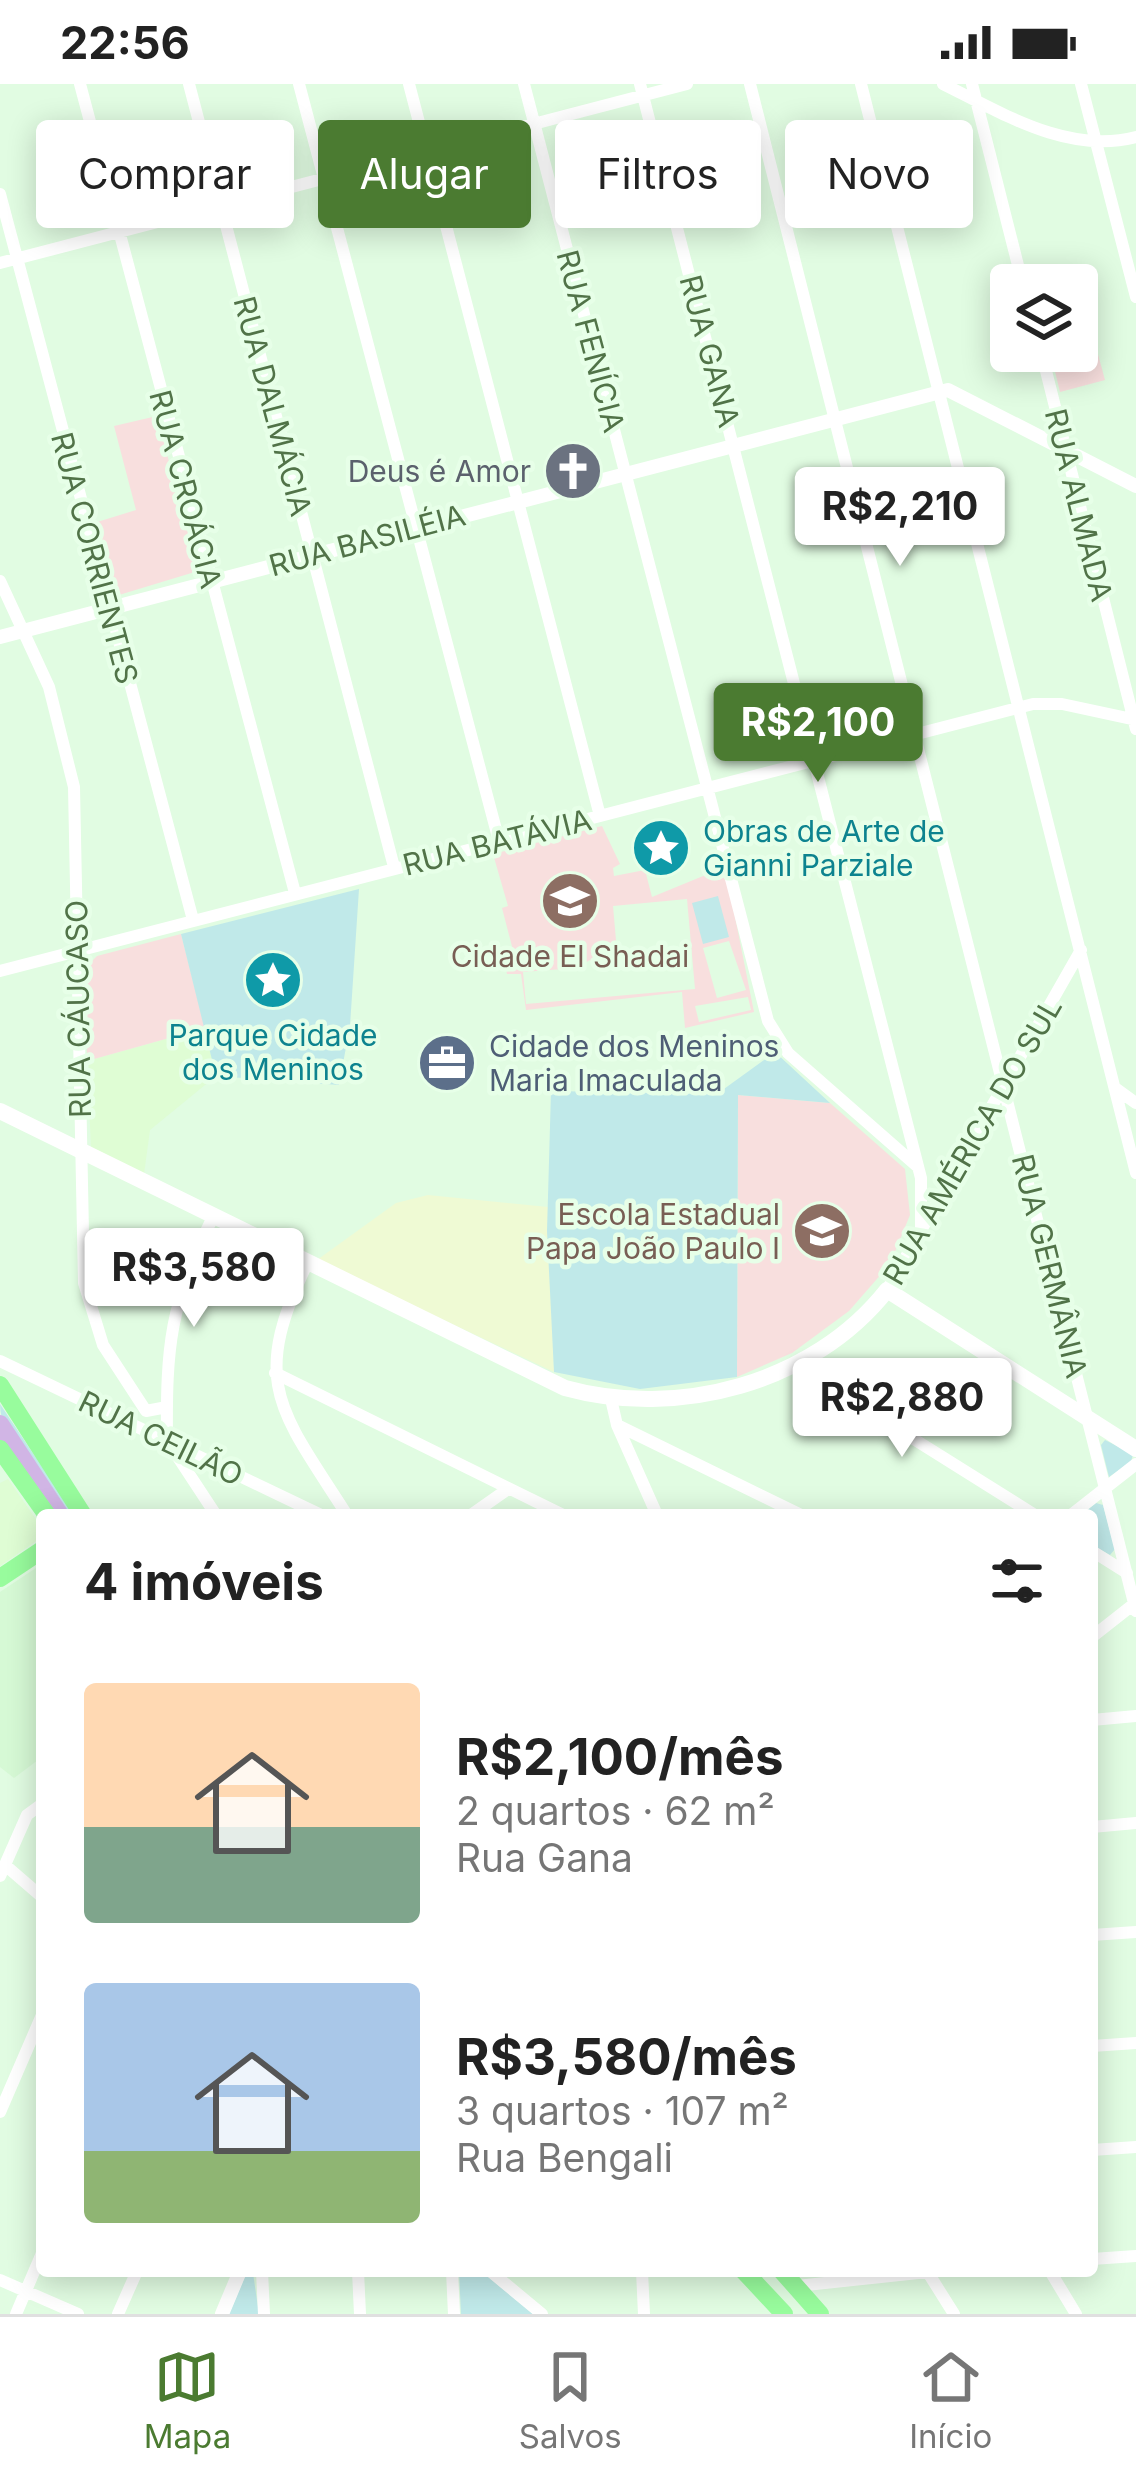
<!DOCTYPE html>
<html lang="pt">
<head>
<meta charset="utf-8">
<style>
	:root { --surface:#fff; --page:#f2f2f2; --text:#222; --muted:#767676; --line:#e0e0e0; --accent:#4b7b31 }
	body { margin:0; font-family:Inter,sans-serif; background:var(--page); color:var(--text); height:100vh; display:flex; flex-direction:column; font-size:45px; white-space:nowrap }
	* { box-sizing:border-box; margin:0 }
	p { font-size:39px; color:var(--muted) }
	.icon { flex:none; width:66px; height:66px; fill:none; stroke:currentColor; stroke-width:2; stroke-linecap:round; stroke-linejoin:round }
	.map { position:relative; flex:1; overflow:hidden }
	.drawer { position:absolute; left:36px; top:1425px; width:1062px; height:768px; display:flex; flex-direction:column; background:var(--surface); border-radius:12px; box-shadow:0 6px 30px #0003 }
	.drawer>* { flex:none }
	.top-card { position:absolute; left:36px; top:36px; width:1065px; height:108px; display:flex; gap:24px }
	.controls { position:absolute; left:990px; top:180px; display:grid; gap:24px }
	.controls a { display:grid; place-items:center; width:108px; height:108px; border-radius:12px; background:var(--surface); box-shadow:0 6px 30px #0003; font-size:60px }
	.price { position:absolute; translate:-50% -102px; padding:0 27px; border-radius:12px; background:#fff; color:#222; font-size:39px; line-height:78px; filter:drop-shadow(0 3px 6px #0008) }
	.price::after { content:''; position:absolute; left:50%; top:72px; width:36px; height:27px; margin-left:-18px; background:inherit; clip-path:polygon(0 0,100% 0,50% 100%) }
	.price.active { background:var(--accent); color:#fff }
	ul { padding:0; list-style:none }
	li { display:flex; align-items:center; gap:36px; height:300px; padding:0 48px }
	li span { display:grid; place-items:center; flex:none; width:336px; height:240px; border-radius:12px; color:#555 }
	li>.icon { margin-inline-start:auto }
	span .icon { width:144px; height:144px; fill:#fffc; stroke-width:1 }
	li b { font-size:51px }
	h2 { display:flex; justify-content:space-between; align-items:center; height:144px; padding:0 48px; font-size:51px }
	.pill { padding:0 42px; border-radius:12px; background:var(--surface); box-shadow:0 6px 30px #0003; font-size:42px; line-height:108px }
	.pill.active { background:var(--accent); color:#fff }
	.status { display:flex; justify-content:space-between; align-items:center; height:84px; padding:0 60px; background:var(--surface); direction:ltr }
	.status svg { height:33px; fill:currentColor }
	.menu { display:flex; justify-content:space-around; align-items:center; height:168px; border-top:3px solid var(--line); background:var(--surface); font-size:33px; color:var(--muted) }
	.menu a { display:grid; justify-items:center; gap:6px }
	.menu .active { color:var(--accent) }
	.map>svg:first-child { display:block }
	.residential { fill:#d6f9d5 }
	.commercial { fill:#dffdd4 }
	.education { fill:#f8dfde; fill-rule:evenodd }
	.medical { fill:#effad4 }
	.green { fill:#c0e9e9 }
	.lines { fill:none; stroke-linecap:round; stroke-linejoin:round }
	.river { stroke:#d1b5e5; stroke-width:18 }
	.minor { stroke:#fff; stroke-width:12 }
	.tertiary { stroke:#fff; stroke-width:14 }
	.secondary { stroke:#fff; stroke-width:16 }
	.primary { stroke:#98fc9d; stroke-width:18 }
	.labels { text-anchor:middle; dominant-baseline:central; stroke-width:9; stroke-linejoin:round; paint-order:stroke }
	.street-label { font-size:30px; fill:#517348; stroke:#e7ffe8 }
	.worship-label { font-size:30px; fill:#5b616d; stroke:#e7ffe8; text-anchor:end }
	.culture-label { font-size:30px; fill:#0d838f; stroke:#e7ffe8; text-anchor:start }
	.education-label { font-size:30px; fill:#785e54; stroke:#e7ffe8 }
	.service-label { font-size:30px; fill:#4e5e75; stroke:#e7ffe8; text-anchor:start }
</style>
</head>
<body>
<div class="status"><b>22:56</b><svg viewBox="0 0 49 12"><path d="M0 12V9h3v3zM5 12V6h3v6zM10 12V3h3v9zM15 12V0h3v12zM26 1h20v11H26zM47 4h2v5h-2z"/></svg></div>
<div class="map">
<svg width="1136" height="2230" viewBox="0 0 1136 2230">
	<rect width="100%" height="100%" fill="#e1fce2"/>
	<path class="residential" d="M42,1480V1673L14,1694L0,1683V1508Z"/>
	<path class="commercial" d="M205,944L216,992L150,1046L144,1090L91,1063L87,977Z
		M8,1395L42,1444V1453L0,1482V1399Z"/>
	<path class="education" d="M1086,226L1105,296L1060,308L1050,267H1077V229Z
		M157,332L198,487L119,511L113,509L94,439L136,426L114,342Z
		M602,742L620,780L613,784L614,792L645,786L652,813L725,783L754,928L685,944L682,908L526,926L521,890H507L503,873L514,870L502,824L508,822L493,770ZM687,815L695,905L526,920L523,888L576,884L590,876L592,883L618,879L613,822ZM729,857L746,906L717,914L703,864ZM748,913L751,926L699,938L695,922Z
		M181,850L205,944L87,977L86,883L97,872Z
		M738,1011L830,1019L905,1085L910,1131L890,1180L849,1227L792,1269L737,1293Z"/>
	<path class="medical" d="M428,1111L548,1123L554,1288L317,1176L396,1119Z"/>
	<path class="green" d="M359,805L350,942L339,1001L216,992L181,850Z
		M718,812L729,853L703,860L692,819Z
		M775,968L830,1019L738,1011L737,1293L640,1305L554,1288L547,1147L551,1007L717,1010Z
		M0,1320L74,1431H65C44,1401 0,1357 0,1320Z
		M1105,1356L1133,1370L1131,1378L1109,1393L1101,1361Z
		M1096,1419L1103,1421L1115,1465L1110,1471L1092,1461V1431H1081Z
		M459,2187H481L533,2230H461Z
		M253,2189L259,2230H229L246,2190Z"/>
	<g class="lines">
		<path class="river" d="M0,1340L60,1431"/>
		<path class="minor" d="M80,0L295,809
			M189,0L394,783
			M299,0L499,757
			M409,0L600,732
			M524,0L768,937L788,969L918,1083
			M640,0L921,1094V1151
			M750,0L1136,1527
			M861,0L1136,1089
			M943,0C1002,29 1068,71 1136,53
			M972,0L1023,201
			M1081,0L1136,213
			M0,110L193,836
			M0,179L687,0
			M1041,267L1136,645
			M0,497L49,603L74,703L84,1199L103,1261L146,1327L167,1323
			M0,887L1033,620H1062L1136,636
			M1115,1004L1136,1019
			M307,1180C249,1300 280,1326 347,1431
			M887,1206L1081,866
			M0,1277L321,1431
			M794,1280L1035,1431
			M275,1289L563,1431
			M611,1315L617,1341L657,1431
			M617,1341L801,1431
			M167,1357C166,1262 170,1219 213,1133
			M168,1358L216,1431
			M471,1431L508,1405
			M1071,1431L1136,1380
			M1092,1467L1127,1489
			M1092,1553L1134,1520
			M1092,1636L1136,1632
			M1092,1743L1136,1739
			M5,1781L42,1813
			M0,1792L27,1731L42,1720
			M1092,1851L1136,1848
			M1092,1962L1136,1959
			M0,2028L42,1931
			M1092,2066L1136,2063
			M1092,2175L1136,2172
			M262,2187L264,2230
			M358,2187L360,2230
			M452,2187L454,2230
			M490,2187L542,2230
			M642,2187L644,2230
			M927,2187L954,2230
			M1050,2187L1076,2230
			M0,2196L78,2230
			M797,2202L937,2187
			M16,2230L42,2169
			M118,2230L137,2187"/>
		<path class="tertiary" d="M0,553L948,306L1136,402
			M222,2230L240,2187"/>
		<path class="secondary" d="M0,1027L565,1304C677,1335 813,1300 887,1206L1136,1365"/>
		<path class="primary" d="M0,1301L83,1431
			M0,1365L47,1431
			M0,1494L42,1466
			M744,2187L784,2230
			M782,2187L820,2230"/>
	</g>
	<defs>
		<g id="church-disc" transform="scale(3)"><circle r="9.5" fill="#6b7280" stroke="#e7ffe8"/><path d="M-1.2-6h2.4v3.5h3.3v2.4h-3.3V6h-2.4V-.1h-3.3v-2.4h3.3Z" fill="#fff"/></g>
		<g id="sight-disc" transform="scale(3)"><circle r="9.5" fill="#0f9aa8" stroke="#e7ffe8"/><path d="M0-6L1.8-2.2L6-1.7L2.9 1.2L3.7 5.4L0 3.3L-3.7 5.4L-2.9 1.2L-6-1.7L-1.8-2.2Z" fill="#fff"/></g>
		<g id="school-disc" transform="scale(3)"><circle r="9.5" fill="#8d6e63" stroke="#e7ffe8"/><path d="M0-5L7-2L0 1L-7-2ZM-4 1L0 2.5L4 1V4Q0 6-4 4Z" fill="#fff"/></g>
		<g id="office-disc" transform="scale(3)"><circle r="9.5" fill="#5c6f8a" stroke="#e7ffe8"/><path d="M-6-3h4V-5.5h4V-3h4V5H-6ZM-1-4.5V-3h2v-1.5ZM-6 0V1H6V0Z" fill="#fff"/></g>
	</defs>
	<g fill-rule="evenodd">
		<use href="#church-disc" x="573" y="387"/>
		<use href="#sight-disc" x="661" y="764"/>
		<use href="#school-disc" x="570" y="817"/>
		<use href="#sight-disc" x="273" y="896"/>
		<use href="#office-disc" x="447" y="979"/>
		<use href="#school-disc" x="822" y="1147"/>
	</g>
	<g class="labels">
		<g class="street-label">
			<text transform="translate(591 257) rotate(75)">RUA FENÍCIA</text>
			<text transform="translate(710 267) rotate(75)">RUA GANA</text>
			<text transform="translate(273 322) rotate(75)">RUA DALMÁCIA</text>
			<text transform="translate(186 405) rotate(75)">RUA CROÁCIA</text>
			<text transform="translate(1079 421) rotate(76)">RUA ALMADA</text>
			<text transform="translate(367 456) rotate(-15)">RUA BASILÉIA</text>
			<text transform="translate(95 474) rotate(75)">RUA CORRIENTES</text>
			<text transform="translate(497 758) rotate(-14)">RUA BATÁVIA</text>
			<text transform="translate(78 925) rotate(-91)">RUA CÁUCASO</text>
			<text transform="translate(972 1057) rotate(-60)">RUA AMÉRICA DO SUL</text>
			<text transform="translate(1050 1182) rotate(76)">RUA GERMÂNIA</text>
			<text transform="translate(161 1354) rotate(26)">RUA CEILÃO</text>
		</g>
		<g class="worship-label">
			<text x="531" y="387">Deus é Amor</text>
		</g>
		<g class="culture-label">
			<text x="703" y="747">Obras de Arte de<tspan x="703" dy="34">Gianni Parziale</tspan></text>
			<text x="273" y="951" text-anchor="middle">Parque Cidade<tspan x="273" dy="34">dos Meninos</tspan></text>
		</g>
		<g class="education-label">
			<text x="570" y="872">Cidade El Shadai</text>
			<text x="780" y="1130" text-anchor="end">Escola Estadual<tspan x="780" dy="34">Papa João Paulo I</tspan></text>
		</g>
		<g class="service-label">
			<text x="489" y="962">Cidade dos Meninos<tspan x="489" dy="34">Maria Imaculada</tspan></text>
		</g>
	</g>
</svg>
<div class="controls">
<a><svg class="icon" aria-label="layers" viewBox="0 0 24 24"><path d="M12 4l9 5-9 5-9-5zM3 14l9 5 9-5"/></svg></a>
</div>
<b class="price" style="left:900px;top:485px">R$2,210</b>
<b class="price active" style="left:818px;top:701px">R$2,100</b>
<b class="price" style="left:194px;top:1246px">R$3,580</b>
<b class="price" style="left:902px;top:1376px">R$2,880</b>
<div class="top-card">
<a class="pill">Comprar</a>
<a class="pill active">Alugar</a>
<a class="pill">Filtros</a>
<a class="pill">Novo</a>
</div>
<section class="drawer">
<h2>4 imóveis<svg class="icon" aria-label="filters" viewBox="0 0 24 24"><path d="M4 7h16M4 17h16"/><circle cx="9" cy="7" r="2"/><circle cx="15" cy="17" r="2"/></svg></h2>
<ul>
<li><span style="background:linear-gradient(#ffd9b3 60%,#7fa58c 0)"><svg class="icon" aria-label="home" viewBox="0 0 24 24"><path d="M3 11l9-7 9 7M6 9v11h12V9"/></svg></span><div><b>R$2,100/mês</b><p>2 quartos · 62 m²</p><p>Rua Gana</p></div></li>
<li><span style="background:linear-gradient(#a9c7e8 70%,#8fb573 0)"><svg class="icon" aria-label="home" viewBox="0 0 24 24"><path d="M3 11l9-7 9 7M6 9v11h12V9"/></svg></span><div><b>R$3,580/mês</b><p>3 quartos · 107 m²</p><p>Rua Bengali</p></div></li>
</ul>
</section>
</div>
<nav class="menu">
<a class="active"><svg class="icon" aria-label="map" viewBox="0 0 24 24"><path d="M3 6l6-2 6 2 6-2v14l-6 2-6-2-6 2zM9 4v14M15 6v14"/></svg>Mapa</a>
<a><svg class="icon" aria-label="saved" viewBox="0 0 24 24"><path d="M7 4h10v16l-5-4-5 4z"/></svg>Salvos</a>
<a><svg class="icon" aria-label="home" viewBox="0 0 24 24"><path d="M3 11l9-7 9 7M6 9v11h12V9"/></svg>Início</a>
</nav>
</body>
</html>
